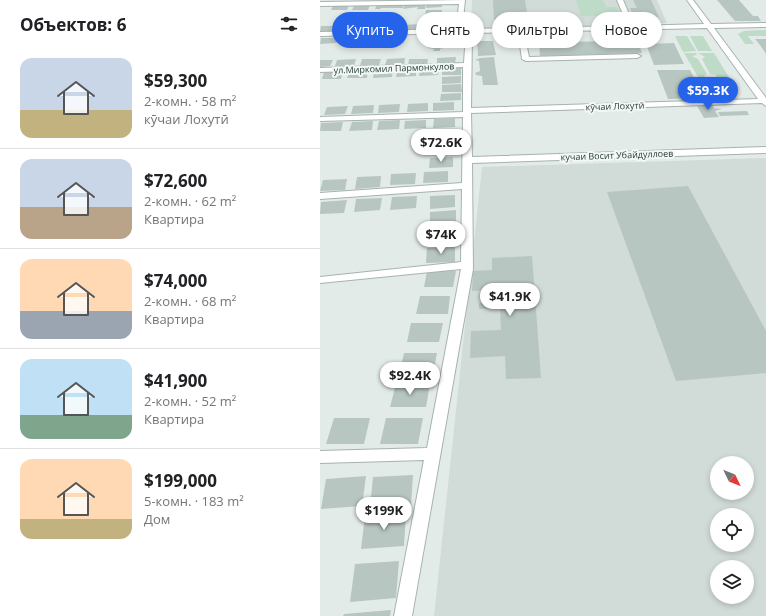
<!DOCTYPE html>
<html lang="ru">
<head>
<meta charset="utf-8">
<style>
	:root { --surface:#fff; --page:#f2f2f2; --text:#202124; --muted:#757577; --line:#e0e0e0; --accent:#2563eb }
	body { margin:0; font-family:"Open Sans",sans-serif; background:var(--page); color:var(--text); height:100vh; display:flex; flex-direction:column; font-size:15px; white-space:nowrap }
	* { box-sizing:border-box; margin:0 }
	p { font-size:13px; color:var(--muted) }
	.icon { flex:none; width:22px; height:22px; fill:none; stroke:currentColor; stroke-width:2; stroke-linecap:round; stroke-linejoin:round }
	.map { position:relative; flex:1; overflow:hidden }
	.side { display:flex; flex-direction:column; background:var(--surface); width:320px }
	.side>* { flex:none }
	.banner { position:absolute; left:12px; top:12px; width:374px; height:36px; display:flex; gap:8px }
	.needle { width:26px; rotate:133deg }
	.fabs { position:absolute; left:390px; top:456px; display:grid; gap:8px }
	.fabs a { display:grid; place-items:center; width:44px; height:44px; border-radius:50%; background:var(--surface); box-shadow:0 2px 6px #0003; font-size:20px }
	.price { position:absolute; translate:-50% -34px; padding:0 9px; border-radius:14px; background:#fff; color:#222; font-size:13px; line-height:26px; filter:drop-shadow(0 1px 2px #0008) }
	.price::after { content:''; position:absolute; left:50%; top:24px; width:12px; height:9px; margin-left:-6px; background:inherit; clip-path:polygon(0 0,100% 0,50% 100%) }
	.price.current { background:var(--accent); color:#fff }
	ul { padding:0; list-style:none }
	li { display:flex; align-items:center; gap:12px; height:100px; padding:0 20px }
	li+li { border-top:1px solid var(--line) }
	li span { display:grid; place-items:center; flex:none; width:112px; height:80px; border-radius:12px; color:#555 }
	li>.icon { margin-inline-start:auto }
	span .icon { width:48px; height:48px; fill:#fffc; stroke-width:1 }
	li b { font-size:17px }
	h2 { display:flex; justify-content:space-between; align-items:center; height:48px; padding:0 20px; font-size:17px }
	.pill { padding:0 14px; border-radius:18px; background:var(--surface); box-shadow:0 2px 6px #0003; font-size:14px; line-height:36px }
	.pill.current { background:var(--accent); color:#fff }
	main { display:flex; flex:1; min-height:0 }
	.map>svg:first-child { display:block }
	.built { fill:#d1dbd7; fill-rule:evenodd }
	.green { fill:#bedbc7 }
	.building { fill:#b8c6c1 }
	.lines { fill:none; stroke-linecap:round; stroke-linejoin:round }
	.minor-casing { stroke:#a6b3af; stroke-width:2 }
	.minor { fill:#fff; fill-rule:evenodd }
	.labels { text-anchor:middle; dominant-baseline:central; stroke-width:4; stroke-linejoin:round; paint-order:stroke }
	.far-street-label { font-size:9px; fill:#243b36; stroke:#f3f8f6 }
</style>
</head>
<body>
<main>
<section class="side">
<h2>Объектов: 6<svg class="icon" aria-label="filters" viewBox="0 0 24 24"><path d="M4 7h16M4 17h16"/><circle cx="9" cy="7" r="2"/><circle cx="15" cy="17" r="2"/></svg></h2>
<ul>
<li><span style="background:linear-gradient(#c9d6e8 65%,#c2b280 0)"><svg class="icon" aria-label="home" viewBox="0 0 24 24"><path d="M3 11l9-7 9 7M6 9v11h12V9"/></svg></span><div><b>$59,300</b><p>2-комн. · 58 m²</p><p>кӯчаи Лохутӣ</p></div></li>
<li><span style="background:linear-gradient(#c9d6e8 60%,#b9a48a 0)"><svg class="icon" aria-label="home" viewBox="0 0 24 24"><path d="M3 11l9-7 9 7M6 9v11h12V9"/></svg></span><div><b>$72,600</b><p>2-комн. · 62 m²</p><p>Квартира</p></div></li>
<li><span style="background:linear-gradient(#ffd9b3 65%,#9aa5b1 0)"><svg class="icon" aria-label="home" viewBox="0 0 24 24"><path d="M3 11l9-7 9 7M6 9v11h12V9"/></svg></span><div><b>$74,000</b><p>2-комн. · 68 m²</p><p>Квартира</p></div></li>
<li><span style="background:linear-gradient(#bfe0f5 70%,#7fa58c 0)"><svg class="icon" aria-label="home" viewBox="0 0 24 24"><path d="M3 11l9-7 9 7M6 9v11h12V9"/></svg></span><div><b>$41,900</b><p>2-комн. · 52 m²</p><p>Квартира</p></div></li>
<li><span style="background:linear-gradient(#ffd9b3 75%,#c2b280 0)"><svg class="icon" aria-label="home" viewBox="0 0 24 24"><path d="M3 11l9-7 9 7M6 9v11h12V9"/></svg></span><div><b>$199,000</b><p>5-комн. · 183 m²</p><p>Дом</p></div></li>
</ul>
</section>
<div class="map">
<svg width="446" height="616" viewBox="0 0 446 616">
	<rect width="100%" height="100%" fill="#e3ebe8"/>
	<path class="built" d="M152,0H337L347,23L151,30Z
		M446,158V616H114L162,167ZM397,463H427V493H397ZM397,515H427V545H397ZM397,567H427V597H397Z"/>
	<path class="green" d="M256,0H283L286,7H297L301,16H261Z
		M446,30V36H428L434,44H425L418,34L424,31Z
		M355,36H367L376,51L363,52Z
		M370,36H383L392,51H378Z
		M364,53H376L377,55L372,56L378,59L387,74L384,76L390,79L391,82H381Z
		M378,53H394L412,82H395L393,78L396,77V75L390,74L382,59L385,57Z"/>
	<path class="building" d="M173,0H205L208,19L174,20Z
		M313,0H331L339,17H314L310,8H317Z
		M397,0H419L433,16H438L441,21H415Z
		M84,3L83,8H61L60,9H55L57,4Z
		M85,3H106L105,9H97L98,7L83,9Z
		M107,3H122V7L106,8Z
		M29,5L27,10H11L13,6Z
		M50,5L48,10H32L34,6Z
		M106,10H122V14L105,15Z
		M107,18H124L123,29H111L112,23H107Z
		M209,20L210,26L178,27L177,21Z
		M100,24V29L83,30L84,25Z
		M60,25L59,31H41L43,26Z
		M63,25H80L79,30H62Z
		M1,26H18L15,31L0,32Z
		M22,26H38L37,31H20Z
		M61,37L59,43H42L44,38Z
		M80,37L79,43H62L63,38Z
		M1,38H18L16,43L0,44Z
		M21,38H38L36,43L19,44Z
		M435,39H446V54L440,45Z
		M121,40V43L126,44V47L120,49V51H113L114,49L108,48V45L112,44L113,41Z
		M317,40L322,53L220,56L219,43Z
		M157,41H173L176,55L158,56Z
		M354,43L364,64L334,65L326,44Z
		M136,57L135,64H117V58Z
		M174,57L178,85H163L162,76L156,75L155,73L160,71L159,61L155,60L160,58Z
		M85,58L84,65H65L67,59Z
		M36,59L34,66H15L17,60Z
		M42,59H61L59,65L40,66Z
		M89,59H108L107,65L88,66Z
		M0,60H13L10,66L0,67Z
		M119,68L118,75L99,76L100,69Z
		M141,68V75H122V69Z
		M96,69V76L76,77L77,70Z
		M73,70L72,77L53,78L54,71Z
		M337,70H370L385,98L348,99Z
		M48,71L47,78H27L29,72Z
		M4,72H23L21,79H2Z
		M141,76V83L122,84V77Z
		M141,84L142,92H122V85Z
		M141,93V100L120,101L121,94Z
		M134,102V110L113,111V103Z
		M108,103V111L87,112L88,104Z
		M80,104L79,112L58,113L59,105Z
		M54,105L53,113L31,114L33,106Z
		M392,105L394,108L402,109L395,111L399,117L384,118L377,106Z
		M28,106L25,114L4,115L7,107Z
		M427,111L429,115L400,116L398,112Z
		M135,118V127L113,128L114,119Z
		M80,120L79,129L57,130L59,121Z
		M106,120V128L84,129L85,121Z
		M53,121L52,130L29,131L32,122Z
		M23,122L21,131H0L1,123Z
		M136,132L137,141L114,142V133Z
		M135,144L136,154L112,155L113,145Z
		M133,157V167L109,168L110,158Z
		M128,171V182L103,183L104,172Z
		M96,173L95,184L70,185L71,174Z
		M61,176L60,187L35,189L37,177Z
		M27,179L25,190L0,191L3,180Z
		M368,186L446,331V373L356,381L287,192Z
		M135,195V207L110,209V196Z
		M97,196L96,208L70,210L72,197Z
		M62,198L60,210L34,212L36,199Z
		M27,200L24,213L0,214L1,202Z
		M136,210V223L110,225V212Z
		M135,227V240L107,242L108,228Z
		M135,247V262L106,263L107,248Z
		M212,256L221,378L186,379L185,356L150,358L151,331L181,330L180,308L159,309V303L180,302V290L152,291L153,271L172,270V258Z
		M107,271H136L133,287H104Z
		M100,296H130L128,314H96Z
		M91,323H123L119,342H87Z
		M84,353H117L113,375H79Z
		M76,384H110L106,407H70Z
		M14,418H50L44,444H6Z
		M66,418H103L98,444H60Z
		M93,475L91,505L50,508L53,477Z
		M46,476L42,506L1,509L6,479Z
		M86,513L84,546L41,549L45,516Z
		M79,561L76,598L30,602L35,564Z
		M71,610L70,616H23L24,614Z"/>
	<g class="lines">
		<g class="minor-casing">
			<path id="minor" d="M145,0L142,29L308,26L297,0H303L314,26L384,24L367,0H373L391,24L446,23V27L394,28L446,98V106L442,103L151,113L152,157L446,147V153L152,163L153,269L92,616H74L104,460L0,463V451L107,448L141,269L0,283V277L141,262L142,189L0,199V193L142,183L143,117L0,121V117L143,112V67L0,72V68L144,63L146,33L0,36V32L136,29L139,4L0,6V2ZM387,28L438,99L151,108L152,33L198,32L202,59L206,61L317,58L321,56L317,54L209,57L204,32Z"/>
		</g>
		<use href="#minor" class="minor"/>
	</g>
	<g class="labels">
		<g class="far-street-label">
			<text transform="translate(74 68) rotate(-2)">ул.Миркомил Пармонкулов</text>
			<text transform="translate(295 106) rotate(-2)">кӯчаи Лохутӣ</text>
			<text transform="translate(297 155) rotate(-2)">кучаи Восит Убайдуллоев</text>
		</g>
	</g>
</svg>
<div class="fabs">
<a><svg class="needle" viewBox="-14 -14 28 28"><path d="M0-13l5 13h-10z" fill="#e53935"/><path d="M0 13l5-13h-10z" fill="#757577"/></svg></a>
<a><svg class="icon" aria-label="locate" viewBox="0 0 24 24"><circle cx="12" cy="12" r="6"/><path d="M12 2v4M12 18v4M2 12h4M18 12h4"/></svg></a>
<a><svg class="icon" aria-label="layers" viewBox="0 0 24 24"><path d="M12 4l9 5-9 5-9-5zM3 14l9 5 9-5"/></svg></a>
</div>
<b class="price current" style="left:388px;top:111px">$59.3K</b>
<b class="price" style="left:121px;top:163px">$72.6K</b>
<b class="price" style="left:121px;top:255px">$74K</b>
<b class="price" style="left:190px;top:317px">$41.9K</b>
<b class="price" style="left:90px;top:396px">$92.4K</b>
<b class="price" style="left:64px;top:531px">$199K</b>
<div class="banner">
<a class="pill current">Купить</a>
<a class="pill">Снять</a>
<a class="pill">Фильтры</a>
<a class="pill">Новое</a>
</div>
</div>
</main>
</body>
</html>
